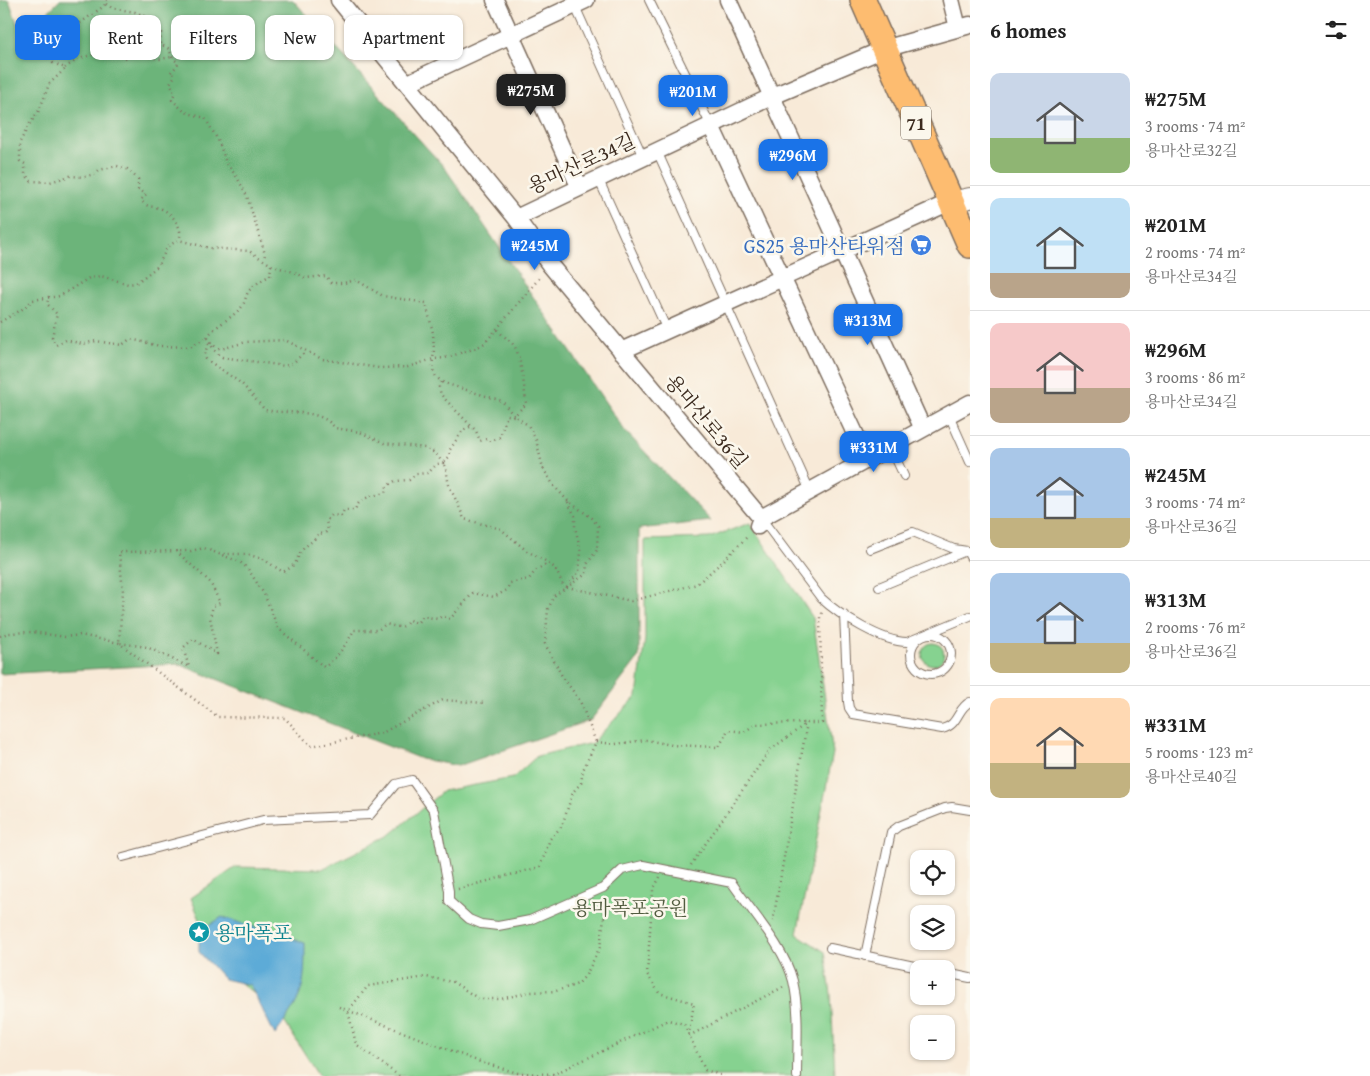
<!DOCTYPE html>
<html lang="en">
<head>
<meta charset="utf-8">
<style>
	:root { --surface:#fff; --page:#f2f2f2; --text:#222; --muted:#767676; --line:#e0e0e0; --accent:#1a73e8 }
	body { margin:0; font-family:"Gentium Book Plus","Noto Serif KR",serif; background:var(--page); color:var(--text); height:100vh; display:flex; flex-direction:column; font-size:19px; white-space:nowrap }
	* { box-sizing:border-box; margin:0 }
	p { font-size:16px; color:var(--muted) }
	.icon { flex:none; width:28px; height:28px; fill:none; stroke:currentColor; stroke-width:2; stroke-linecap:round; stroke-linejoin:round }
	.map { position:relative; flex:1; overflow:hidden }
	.sheet { display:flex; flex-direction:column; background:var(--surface); width:400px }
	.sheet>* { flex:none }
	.top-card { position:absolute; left:15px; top:15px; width:475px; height:45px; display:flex; gap:10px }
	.controls { position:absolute; left:910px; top:850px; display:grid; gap:10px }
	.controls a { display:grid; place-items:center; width:45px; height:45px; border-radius:10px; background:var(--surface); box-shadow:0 1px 4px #0004; font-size:25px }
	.price { position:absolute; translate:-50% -42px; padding:0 11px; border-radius:10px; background:var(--accent); color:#fff; font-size:16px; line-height:32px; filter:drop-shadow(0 1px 2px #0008) }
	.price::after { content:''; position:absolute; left:50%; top:30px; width:15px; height:11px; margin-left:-8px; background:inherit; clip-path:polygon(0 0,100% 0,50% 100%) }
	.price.on { background:#222; color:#fff }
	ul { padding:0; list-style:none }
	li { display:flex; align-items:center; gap:15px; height:125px; padding:0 20px }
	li+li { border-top:1px solid var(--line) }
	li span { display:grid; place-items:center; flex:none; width:140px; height:100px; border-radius:10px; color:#555 }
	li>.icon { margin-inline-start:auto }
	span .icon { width:60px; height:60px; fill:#fffc; stroke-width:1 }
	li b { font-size:21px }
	h2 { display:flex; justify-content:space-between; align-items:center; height:60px; padding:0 20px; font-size:21px }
	.pill { padding:0 18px; border-radius:10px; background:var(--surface); box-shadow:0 1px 4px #0004; font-size:18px; line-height:45px }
	.pill.on { background:var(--accent); color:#fff }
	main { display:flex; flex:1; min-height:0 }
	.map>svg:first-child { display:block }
	.green { fill:#86d290; stroke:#607e57 }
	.forest { fill:#6cb47a; stroke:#546f4c }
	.water { fill:#5dabd7; stroke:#4c6a7a }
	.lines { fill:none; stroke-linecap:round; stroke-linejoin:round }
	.service-casing { stroke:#7d6d5f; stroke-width:10 }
	.minor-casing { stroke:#7d6d5f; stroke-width:19 }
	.tertiary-casing { stroke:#7d6d5f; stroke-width:22 }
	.primary-casing { stroke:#7d6d5f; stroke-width:28 }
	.path { stroke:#7d6d5f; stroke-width:2.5; stroke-dasharray:1 4; stroke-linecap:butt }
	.service { stroke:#fff; stroke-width:8 }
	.minor { stroke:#fff; stroke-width:16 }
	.tertiary { stroke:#fff; stroke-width:20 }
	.primary { stroke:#fdbc70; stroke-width:25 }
	.labels { text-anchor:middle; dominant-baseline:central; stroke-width:5; stroke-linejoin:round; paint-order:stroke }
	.shield { fill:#fbf7ec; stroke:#75685c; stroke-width:1 }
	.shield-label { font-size:19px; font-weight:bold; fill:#3b2a1e }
	.street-label { font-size:20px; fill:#3b2a1e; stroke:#fbf7ec }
	.shop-label { font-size:20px; fill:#366cbe; stroke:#fbf7ec; text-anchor:end }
	.park-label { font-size:20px; fill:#525c40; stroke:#fbf7ec }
	.culture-label { font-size:20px; fill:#0d838f; stroke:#fbf7ec; text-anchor:start }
</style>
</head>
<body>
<main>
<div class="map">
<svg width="970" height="1076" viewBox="0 0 970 1076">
	<rect width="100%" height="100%" fill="#fbf7ec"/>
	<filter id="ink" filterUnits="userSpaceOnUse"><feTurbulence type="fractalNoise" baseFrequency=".02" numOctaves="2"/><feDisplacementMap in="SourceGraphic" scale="10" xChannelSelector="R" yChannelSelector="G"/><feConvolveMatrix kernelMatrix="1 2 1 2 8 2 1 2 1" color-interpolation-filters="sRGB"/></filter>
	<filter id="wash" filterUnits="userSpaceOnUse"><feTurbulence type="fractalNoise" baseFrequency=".0096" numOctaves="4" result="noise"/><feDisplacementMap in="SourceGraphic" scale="20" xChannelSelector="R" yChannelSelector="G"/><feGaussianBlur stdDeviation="1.12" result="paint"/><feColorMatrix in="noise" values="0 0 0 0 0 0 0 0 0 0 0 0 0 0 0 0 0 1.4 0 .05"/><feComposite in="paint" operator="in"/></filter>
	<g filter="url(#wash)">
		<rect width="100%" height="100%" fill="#f8ead8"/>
		<path class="green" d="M750,523L813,618L833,753L797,934L825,952L831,994L835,1076H319L280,1015L219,965L191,898L236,867L322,869L390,835L443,791L513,778L537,756L592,743L637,696L645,639V540L709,538Z
			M922 654a11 11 0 1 1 22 0a11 11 0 1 1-22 0Z"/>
		<path class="forest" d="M0,0H9L22,37L60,0H293L445,168L625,431L711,521L639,529V657L591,720L458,766L421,759L178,664L0,674Z"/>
		<path class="water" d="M222,917L305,943C305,991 303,996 275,1035L250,985L224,979L199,952V932Z"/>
	</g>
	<g filter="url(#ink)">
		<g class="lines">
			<g class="service-casing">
				<path id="service" d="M649,0L711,126
					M574,4L643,157
					M657,151L810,491
					M598,178L667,330
					M949,415L970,462
					M890,446L904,476
					M761,518L821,598C839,615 882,642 907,642L970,616
					M870,549L913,532L954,549L967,551L970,557
					M879,587L966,551
					M844,615L848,702L849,708L853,714L942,729C959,725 957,708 970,702
					M911 654a20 20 0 1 1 40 0a20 20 0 1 1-40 0Z
					M123,857L263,820L370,815L396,784L412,780L434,811L449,891V901L469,919L481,924L498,926L530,920L603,888L622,870L643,865L732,883C751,911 785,948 793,981C800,1011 797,1045 797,1076
					M830,948L928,969
					M865,956L891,832L899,826L945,808L952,807L970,810
					M946,973L970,978"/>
			</g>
			<g class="minor-casing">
				<path id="minor" d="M339,0L516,218L550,265L761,518
					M495,0L579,186
					M728,0L922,427
					M951,0L958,28
					M408,83L586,0
					M711,126L867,459
					M516,218L773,96L884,49L970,25
					M621,351L950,202
					M758,526L761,518L970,403"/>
			</g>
			<g class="tertiary-casing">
				<path id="tertiary" d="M950,202L970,198"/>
			</g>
			<g class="primary-casing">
				<path id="primary" d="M863,0L970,245"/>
			</g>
			<path class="path" d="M107,0L104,6L76,26L70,39L54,58L53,63L65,68L64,70L49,84L40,109L29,125L20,142V161L25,164V174L31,181L50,182L70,176L83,177L95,174L99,170L117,166L127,169L138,179V189L146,194L141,200C148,209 153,205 162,209C173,214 184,229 179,240
				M106,4L112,8L135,12L149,18L154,27L161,33L160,44L169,49L173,59L178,62L177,66L170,73L175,76L170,83L175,92L172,100L185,112L205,118L218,140L226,162L238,179L247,196L265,254L264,259
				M65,68C76,59 101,49 115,53C119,54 122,57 127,58L135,55L160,59L172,57
				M49,296L47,304L57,314L52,337L56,345L66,340L83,344L96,341L122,345L130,339L160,346L190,347L207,337L215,346L221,349L246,342L285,340L322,359L379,368L408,367L433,359L445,358L476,348L485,343L541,276
				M0,322L21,310L33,300L60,296L89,278L101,276L128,284L136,283L158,266L168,246L179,240L209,248L249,251L273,266L297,273L305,278L326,276L331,283H344L356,280L383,296L426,303L433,333L434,350L432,368L436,377L444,383L502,401L514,416L528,425L536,440L543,468L554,486L568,501L592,518L598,526L597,550L587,564L586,574L567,587L563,585L555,568L548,563L536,570L529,579L510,583L507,590L494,597L473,593L450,619L442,616L438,619L423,616L417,623L409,620C403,630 397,627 386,624L378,630H354C348,642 336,660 324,667L278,628L264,594L248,569L240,562L219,554
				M207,337C216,325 229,320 240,309C245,304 245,298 248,292C252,286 264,278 270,276L271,265
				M441,382L439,387L441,395L476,431L480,441L487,439L491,441L500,437L507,415L514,416L526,404C525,391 521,358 515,347C510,339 501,336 497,328
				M470,427L463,430L449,451L450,456L443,463C449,472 446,480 451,490C456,500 460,508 464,519L501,529L527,551L547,562
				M568,502L575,516V527L581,552L579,572L570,583
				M176,551L210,582L220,603L213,606L210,617L217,654L193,639L183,648L189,667L147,647L119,643L123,591L119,552L191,551L204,548L219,554H246L263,559L283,572C302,562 294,558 304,548C311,541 312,543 319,533L324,534L328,530L326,521L332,515L341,516L344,510H355C359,497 373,496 385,493L387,486L395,481L409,480L416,474L428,473L437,464L443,463L435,453L425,448L384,443L360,432L335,428C319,407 288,415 265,410L242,384L206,359L205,353L209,341L214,350L222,357L285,366L294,362L306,351
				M567,587L631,601L697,584L722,562L748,536
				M0,636L8,633L33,632L65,637L80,635L119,643L218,717L285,718L311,746L382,733L443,700L485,703
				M596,742L615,744L646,740L672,745L719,747L728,730L744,732L756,724L807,723L773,921
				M691,865L770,750L807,723H822L820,616L823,611
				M660,877L653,890L647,974L659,993L694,1003L689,1033
				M458,889L540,867L550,839L562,826L573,792L581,783L583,770L596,742L580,701L562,676L545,644L548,609L555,595L567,587
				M339,1007L480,1062L518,1073L554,1074L668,1020L684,1024L705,1070L724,1076
				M689,1036L783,987
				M399,1076L356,1044L348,1011L368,986L426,977L453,982L479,999H501L530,992L556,991L578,984L586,975L600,947L604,918V899
				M549,1076L554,1074"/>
			<use href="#service" class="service"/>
			<use href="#minor" class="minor"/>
			<use href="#tertiary" class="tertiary"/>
			<use href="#primary" class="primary"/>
		</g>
	</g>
	<defs>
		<g id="supermarket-disc" transform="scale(1.125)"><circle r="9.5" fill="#3f7fe0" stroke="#fbf7ec"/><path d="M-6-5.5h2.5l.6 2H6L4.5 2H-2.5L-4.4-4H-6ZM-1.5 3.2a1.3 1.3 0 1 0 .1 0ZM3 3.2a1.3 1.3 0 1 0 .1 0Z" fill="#fff"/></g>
		<g id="sight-disc" transform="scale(1.125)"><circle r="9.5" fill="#0f9aa8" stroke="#fbf7ec"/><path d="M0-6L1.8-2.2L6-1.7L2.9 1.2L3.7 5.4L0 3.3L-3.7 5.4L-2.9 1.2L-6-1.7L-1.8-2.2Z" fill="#fff"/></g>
	</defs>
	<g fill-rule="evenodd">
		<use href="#supermarket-disc" x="921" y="245"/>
		<use href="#sight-disc" x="199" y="932"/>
	</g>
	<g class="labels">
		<rect class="shield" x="901" y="106.5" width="30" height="33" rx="4"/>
		<g class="shield-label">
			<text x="916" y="123">71</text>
		</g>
		<g class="street-label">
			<text transform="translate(581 163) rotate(-25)">용마산로34길</text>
			<text transform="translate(707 421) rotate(50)">용마산로36길</text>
		</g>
		<g class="shop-label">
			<text x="905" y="245">GS25 용마산타워점</text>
		</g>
		<g class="park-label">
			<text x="630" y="907">용마폭포공원</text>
		</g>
		<g class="culture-label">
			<text x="215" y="932">용마폭포</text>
		</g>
	</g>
</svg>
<div class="controls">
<a><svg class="icon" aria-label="locate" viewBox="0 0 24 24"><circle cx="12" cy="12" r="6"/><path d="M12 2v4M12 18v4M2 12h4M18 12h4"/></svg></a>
<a><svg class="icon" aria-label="layers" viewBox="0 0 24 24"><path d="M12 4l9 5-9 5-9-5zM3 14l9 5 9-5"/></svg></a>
<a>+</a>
<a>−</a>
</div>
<b class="price on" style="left:531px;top:116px">₩275M</b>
<b class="price" style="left:693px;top:117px">₩201M</b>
<b class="price" style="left:793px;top:181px">₩296M</b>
<b class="price" style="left:535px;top:271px">₩245M</b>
<b class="price" style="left:868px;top:346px">₩313M</b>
<b class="price" style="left:874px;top:473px">₩331M</b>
<div class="top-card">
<a class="pill on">Buy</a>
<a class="pill">Rent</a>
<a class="pill">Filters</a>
<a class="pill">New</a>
<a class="pill">Apartment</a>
</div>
</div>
<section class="sheet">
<h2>6 homes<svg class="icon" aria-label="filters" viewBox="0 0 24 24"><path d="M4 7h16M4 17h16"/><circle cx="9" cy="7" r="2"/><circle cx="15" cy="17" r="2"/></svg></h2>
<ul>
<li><span style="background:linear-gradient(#c9d6e8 65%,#8fb573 0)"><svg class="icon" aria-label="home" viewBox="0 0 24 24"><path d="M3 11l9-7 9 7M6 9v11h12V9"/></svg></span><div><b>₩275M</b><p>3 rooms · 74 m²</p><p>용마산로32길</p></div></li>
<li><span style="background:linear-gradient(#bfe0f5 75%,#b9a48a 0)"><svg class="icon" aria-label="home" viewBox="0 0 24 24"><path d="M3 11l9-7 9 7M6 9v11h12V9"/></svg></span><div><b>₩201M</b><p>2 rooms · 74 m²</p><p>용마산로34길</p></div></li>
<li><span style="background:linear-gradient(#f6c9c9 65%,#b9a48a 0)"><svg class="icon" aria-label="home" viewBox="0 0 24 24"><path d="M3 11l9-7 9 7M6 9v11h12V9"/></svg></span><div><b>₩296M</b><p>3 rooms · 86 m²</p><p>용마산로34길</p></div></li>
<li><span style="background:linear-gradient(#a9c7e8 70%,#c2b280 0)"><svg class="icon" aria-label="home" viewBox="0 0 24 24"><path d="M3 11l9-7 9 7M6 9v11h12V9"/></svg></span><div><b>₩245M</b><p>3 rooms · 74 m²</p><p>용마산로36길</p></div></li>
<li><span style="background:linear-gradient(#a9c7e8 70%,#c2b280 0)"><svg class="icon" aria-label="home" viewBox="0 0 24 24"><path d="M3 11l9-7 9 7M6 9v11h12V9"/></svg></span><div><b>₩313M</b><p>2 rooms · 76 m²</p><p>용마산로36길</p></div></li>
<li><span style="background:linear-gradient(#ffd9b3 65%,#c2b280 0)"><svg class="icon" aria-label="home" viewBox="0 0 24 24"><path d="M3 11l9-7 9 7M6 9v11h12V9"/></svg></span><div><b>₩331M</b><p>5 rooms · 123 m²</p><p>용마산로40길</p></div></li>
</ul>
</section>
</main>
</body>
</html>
